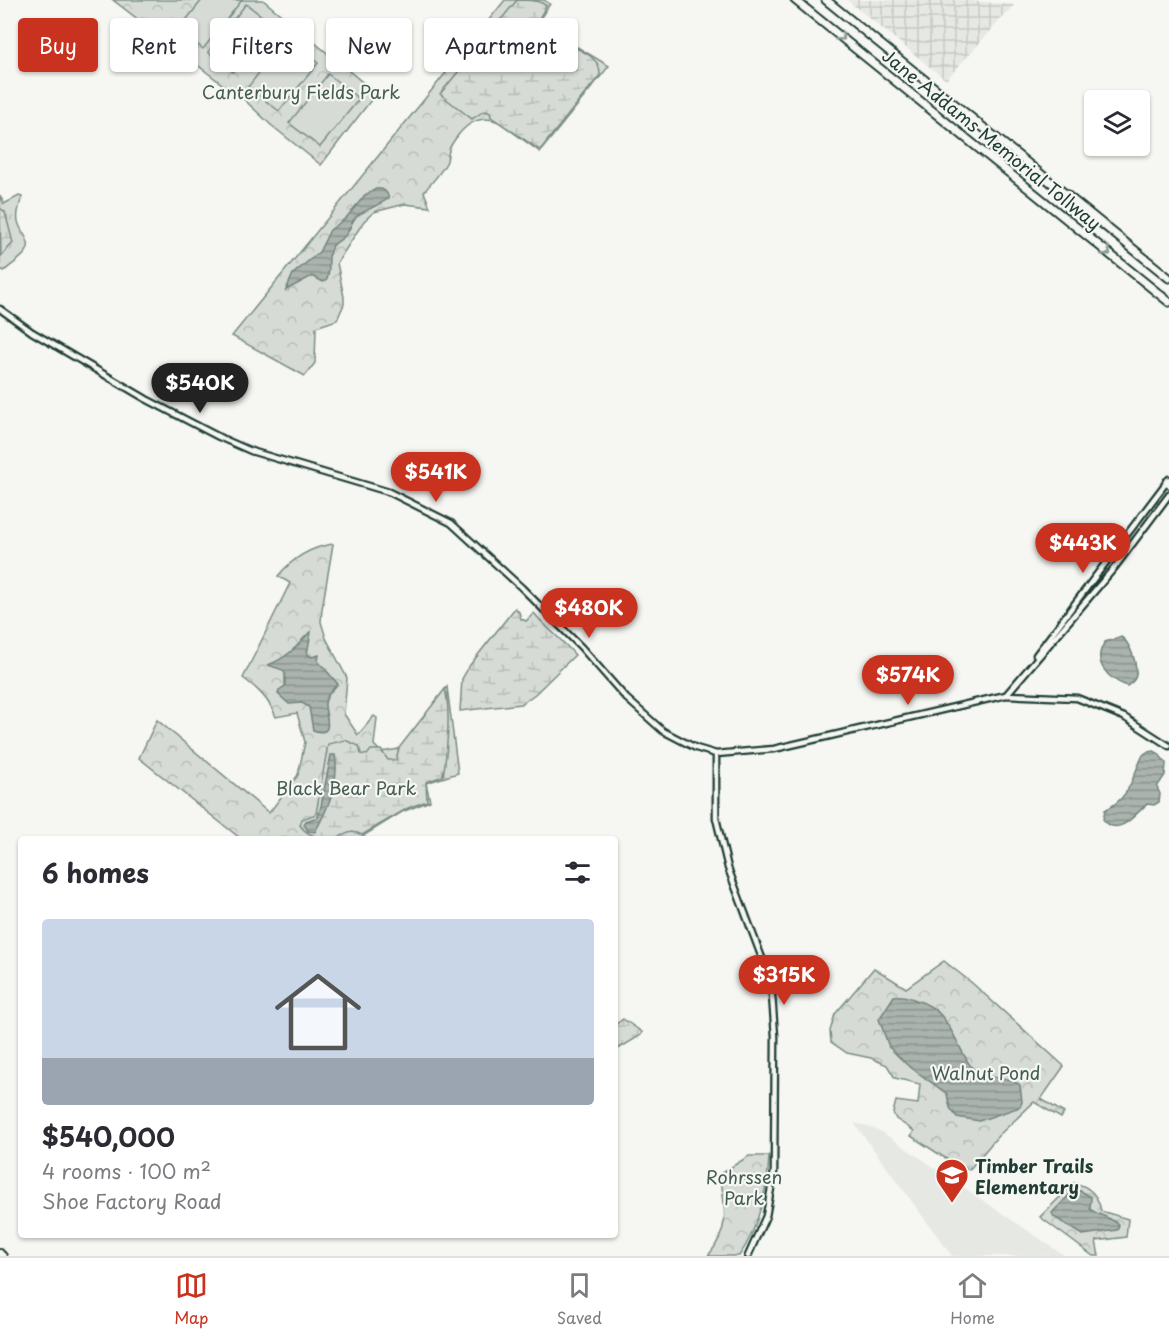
<!DOCTYPE html>
<html lang="en">
<head>
<meta charset="utf-8">
<style>
	:root { --surface:#fff; --page:#f7f7f7; --text:#2b2b33; --muted:#7c7c81; --line:#e1e1e2; --accent:#c8321e }
	body { margin:0; font-family:"Playpen Sans",sans-serif; background:var(--page); color:var(--text); height:100vh; display:flex; flex-direction:column; font-size:22px; white-space:nowrap }
	* { box-sizing:border-box; margin:0 }
	p { font-size:20px; color:var(--muted) }
	.icon { flex:none; width:33px; height:33px; fill:none; stroke:currentColor; stroke-width:2; stroke-linecap:round; stroke-linejoin:round }
	.map { position:relative; flex:1; overflow:hidden }
	.drawer { position:absolute; left:18px; top:836px; width:600px; height:402px; display:flex; flex-direction:column; background:var(--surface); border-radius:6px; box-shadow:0 2px 4px #0004 }
	.drawer>* { flex:none }
	.top-card { position:absolute; left:18px; top:18px; width:600px; height:54px; display:flex; gap:12px }
	.buttons { position:absolute; left:1084px; top:90px; display:grid; gap:12px }
	.buttons a { display:grid; place-items:center; width:66px; height:66px; border-radius:6px; background:var(--surface); box-shadow:0 2px 4px #0004; font-size:30px }
	.price { position:absolute; translate:-50% -51px; padding:0 14px; border-radius:21px; background:var(--accent); color:#fff; font-size:20px; line-height:39px; filter:drop-shadow(0 2px 3px #0008) }
	.price::after { content:''; position:absolute; left:50%; top:36px; width:18px; height:14px; margin-left:-9px; background:inherit; clip-path:polygon(0 0,100% 0,50% 100%) }
	.price.on { background:#222; color:#fff }
	ul { padding:0; list-style:none }
	li { display:grid; align-content:center; gap:12px; height:318px; padding:0 24px }
	li+li { border-top:2px solid var(--line) }
	li span { display:grid; place-items:center; height:186px; border-radius:6px; color:#555 }
	li>.icon { margin-inline-start:auto }
	span .icon { width:108px; height:108px; fill:#fffc; stroke-width:1 }
	li b { font-size:26px }
	h2 { display:flex; justify-content:space-between; align-items:center; height:72px; padding:0 24px; font-size:26px }
	.chip { padding:0 21px; border-radius:6px; background:var(--surface); box-shadow:0 2px 4px #0004; font-size:21px; line-height:54px }
	.chip.on { background:var(--accent); color:#fff }
	.tabs { display:flex; justify-content:space-around; align-items:center; height:84px; border-top:2px solid var(--line); background:var(--surface); font-size:16px; color:var(--muted) }
	.tabs a { display:grid; justify-items:center; gap:3px }
	.tabs .on { color:var(--accent) }
	.map>svg:first-child { display:block }
	.built { fill:#e6e8e4 }
	.industrial { fill:url(#industrial-grid) }
	.grass { fill:url(#grass-tufts); stroke:#7a8c85; stroke-width:1.5 }
	.forest { fill:url(#forest-crowns); stroke:#7a8c85; stroke-width:1.5 }
	.wetland { fill:url(#wetland-marsh); stroke:#7a8c85; stroke-width:1.5 }
	.pitch { fill:#d6dbd6; stroke:#7a8c85; stroke-width:1.5 }
	.water { fill:url(#water-rules); stroke:#72847d; stroke-width:1.5 }
	.lines { fill:none; stroke-linecap:round; stroke-linejoin:round }
	.minor-casing { stroke:#1f3d34; stroke-width:9 }
	.major-casing { stroke:#1f3d34; stroke-width:10 }
	.highway-casing { stroke:#1f3d34; stroke-width:11 }
	.minor { stroke:#f6f6f2; stroke-width:4.5 }
	.major { stroke:#f6f6f2; stroke-width:6 }
	.highway { stroke:#f6f6f2; stroke-width:7 }
	.oneway { stroke:#8a9a93 }
	.labels { text-anchor:middle; dominant-baseline:central; stroke-width:4.5; stroke-linejoin:round; paint-order:stroke }
	.park-label { font-size:18px; fill:#445d54; stroke:#f6f6f2 }
	.street-label { font-size:18px; fill:#1f3d34; stroke:#f6f6f2 }
	.poi-label { font-size:18px; font-weight:bold; fill:#1f3d34; stroke:#f6f6f2; text-anchor:start }
</style>
</head>
<body>
<div class="map">
<svg width="1169" height="1256" viewBox="0 0 1169 1256">
	<defs>
		<pattern id="industrial-grid" width="8" height="8" patternUnits="userSpaceOnUse" patternTransform="scale(1.5)"><rect width="8" height="8" fill="#e6e8e4"/><path d="M0 4h8M4 0v8" fill="none" stroke="#c5c8c4"/></pattern>
		<pattern id="grass-tufts" width="24" height="20" patternUnits="userSpaceOnUse" patternTransform="scale(1.5)"><rect width="24" height="20" fill="#d6dbd6"/><path d="M3 7l-1-3M5 7V3M7 7l1-3M15 17l-1-3M17 17v-4M19 17l1-3" fill="none" stroke="#b7bdb8"/></pattern>
		<pattern id="forest-crowns" width="20" height="18" patternUnits="userSpaceOnUse" patternTransform="scale(1.5)"><rect width="20" height="18" fill="#d6dbd6"/><path d="M2 6a3 3 0 1 1 6 0M12 15a3 3 0 1 1 6 0" fill="none" stroke="#b7bdb8"/></pattern>
		<pattern id="wetland-marsh" width="20" height="14" patternUnits="userSpaceOnUse" patternTransform="scale(1.5)"><rect width="20" height="14" fill="#d6dbd6"/><path d="M1 5h8M5 5V1M11 12h8M15 12V8" fill="none" stroke="#b7bdb8"/></pattern>
		<pattern id="water-rules" width="6" height="5" patternUnits="userSpaceOnUse" patternTransform="scale(1.5)"><rect width="6" height="5" fill="#aab3ae"/><path d="M0 2.5h6" fill="none" stroke="#8a938e"/></pattern>
	</defs>
	<rect width="100%" height="100%" fill="#f6f6f2"/>
	<filter id="ink" filterUnits="userSpaceOnUse"><feTurbulence type="fractalNoise" baseFrequency=".0167" numOctaves="2"/><feDisplacementMap in="SourceGraphic" scale="12" xChannelSelector="R" yChannelSelector="G"/><feConvolveMatrix kernelMatrix="1 2 1 2 8 2 1 2 1" color-interpolation-filters="sRGB"/></filter>
	<g filter="url(#ink)">
		<path class="built" d="M854,1123L867,1126L882,1132L1065,1256H952Z"/>
		<path class="industrial" d="M847,0H963L1014,5L946,80Z"/>
		<path class="grass" d="M0,195L4,204L19,196L22,197C20,205 16,213 18,221C19,231 34,242 26,252C21,259 11,265 4,271L0,268Z"/>
		<path class="forest" d="M113,0H263L372,90L375,95L321,165L271,125L234,90L226,87Z
			M505,0H544L550,4L537,23L609,66L540,152L499,122C477,112 461,128 450,147C448,152 448,156 447,161C443,171 431,183 424,192L430,207L405,204L374,212L364,221L337,263L344,297V304L337,320L316,327L315,363L305,376L232,336Z
			M333,544L322,609L321,622L326,638L347,678L344,714L358,735L374,716L377,718L374,745L381,752L399,749L447,687L458,773L426,783L430,801L402,812L363,836L365,838H240L139,758L157,720L269,813L298,775L305,742L297,713L276,717C269,699 258,689 243,678L290,583L278,576C292,559 311,547 333,544Z
			M944,961L972,983L1064,1066L1041,1099L1064,1113L1061,1118L1034,1102L997,1137L969,1170L964,1167L962,1169L911,1136L914,1131L896,1119L893,1113L896,1101L918,1104L920,1084L895,1078L887,1065L871,1058L847,1053L831,1042L830,1031L835,1014L874,968L906,988Z
			M749,1156H769C768,1187 758,1230 739,1256H708C731,1228 725,1208 720,1174Z
			M1074,1183C1089,1186 1098,1195 1101,1211L1128,1219L1126,1237L1096,1241L1099,1256H1093L1040,1217Z"/>
		<path class="wetland" d="M517,0C527,0 541,0 546,6L536,24L589,55C596,61 600,65 600,75L540,150L491,117L490,112L484,111L472,119L440,94Z
			M0,208L5,212L13,243L1,256Z
			M515,608L519,612L521,619L526,621L534,613C547,629 563,640 575,655L535,694L521,704L460,711L462,679L470,665Z
			M445,689C451,711 447,753 443,776L426,782L427,801L408,808L362,835C350,828 346,836 335,838C323,841 306,835 300,825L302,819L316,814C320,791 324,767 328,744L345,740L359,746L361,754L367,755L371,750H381L388,760H396L399,748Z
			M623,1019L642,1032L641,1035L615,1051V1025Z"/>
		<path class="pitch" d="M202,0H242L203,49L179,29Z
			M246,4L271,23L233,72L208,52Z
			M286,38L318,63L279,111L248,87Z
			M328,74L359,99L320,147L289,123Z"/>
		<path class="water" d="M376,189C383,188 387,191 389,198C384,203 365,210 357,216C351,221 350,231 345,236C340,241 333,243 331,249C326,258 332,271 326,281L323,282L312,276L286,290L293,274L319,252L330,230L346,218L365,195Z
			M311,632L307,654L312,657L319,655L318,661L338,684C333,689 325,696 325,704C324,712 337,739 313,730L309,707L302,703L289,704L278,694L279,690L285,686V674L283,670L268,665C279,661 289,654 297,646C303,640 304,636 311,632Z
			M1121,637C1130,642 1137,664 1136,674C1136,680 1131,683 1127,686C1108,679 1091,662 1105,642Z
			M1154,751L1158,753L1166,763L1165,775L1157,787L1160,794L1159,802L1154,805L1147,804C1135,814 1118,839 1103,819L1105,810C1131,797 1131,779 1143,755L1147,752Z
			M331,755H335C340,781 328,809 315,832L308,831L304,824L306,821L318,817L321,806Z
			M894,996C902,995 909,997 916,1000C945,1009 950,1029 963,1053C967,1060 970,1068 977,1072C990,1081 1007,1074 1020,1085L1022,1102L1020,1107L979,1121L957,1117L950,1108L947,1094L906,1064L889,1047L879,1019Z
			M1073,1191H1081L1091,1197L1090,1209C1099,1216 1111,1217 1119,1225L1117,1230L1083,1235L1054,1217L1052,1213Z"/>
		<g class="lines">
			<g class="minor-casing">
				<path id="minor" d="M0,309L32,332L146,399L219,437L251,451L389,492L451,523L522,588L581,647L626,698L663,731L696,748L716,754L774,749L1006,695L1077,698L1124,717L1169,746
					M1036,655L1169,479
					M1006,695L1115,567L1169,495
					M716,754V818L728,868L771,982L775,1036L774,1172L766,1216L748,1256"/>
			</g>
			<g class="major-casing">
				<path id="major" d="M0,1253L3,1256"/>
			</g>
			<g class="highway-casing">
				<path id="highway" d="M795,0L1169,302
					M826,0L1169,278
					M1167,482L1169,484"/>
			</g>
			<use href="#minor" class="minor"/>
			<use href="#major" class="major"/>
			<use href="#highway" class="highway"/>
		</g>
		<defs><path id="oneway-chevron" d="M-2-3.5L2.5 0L-2 3.5" fill="none" stroke-width="1.6" stroke-linecap="round" stroke-linejoin="round" transform="scale(1.5)"/></defs>
		<g class="oneway">
			<use href="#oneway-chevron" transform="translate(841 37) rotate(39)"/>
			<use href="#oneway-chevron" transform="translate(1107 252) rotate(39)"/>
		</g>
	</g>
	<defs>
		<g id="school-pin" transform="scale(1.725)"><path d="M0 17L-7.5 6A9.5 9.5 0 1 1 7.5 6Z" fill="#c8321e" stroke="#f6f6f2"/><path d="M0-5L7-2L0 1L-7-2ZM-4 1L0 2.5L4 1V4Q0 6-4 4Z" fill="#fff"/></g>
	</defs>
	<g fill-rule="evenodd">
		<use href="#school-pin" x="952" y="1175"/>
	</g>
	<g class="labels">
		<g class="park-label">
			<text x="301" y="91">Canterbury Fields Park</text>
			<text x="346" y="787">Black Bear Park</text>
			<text x="986" y="1072">Walnut Pond</text>
			<text x="744" y="1176">Rohrssen<tspan x="744" dy="21">Park</tspan></text>
		</g>
		<g class="street-label">
			<text transform="translate(992 139) rotate(39)">Jane Addams Memorial Tollway</text>
		</g>
		<g class="poi-label">
			<text x="975" y="1165">Timber Trails<tspan x="975" dy="21">Elementary</tspan></text>
		</g>
	</g>
</svg>
<div class="buttons">
<a><svg class="icon" aria-label="layers" viewBox="0 0 24 24"><path d="M12 4l9 5-9 5-9-5zM3 14l9 5 9-5"/></svg></a>
</div>
<b class="price on" style="left:200px;top:414px">$540K</b>
<b class="price" style="left:436px;top:503px">$541K</b>
<b class="price" style="left:1083px;top:574px">$443K</b>
<b class="price" style="left:589px;top:639px">$480K</b>
<b class="price" style="left:908px;top:706px">$574K</b>
<b class="price" style="left:784px;top:1006px">$315K</b>
<div class="top-card">
<a class="chip on">Buy</a>
<a class="chip">Rent</a>
<a class="chip">Filters</a>
<a class="chip">New</a>
<a class="chip">Apartment</a>
</div>
<section class="drawer">
<h2>6 homes<svg class="icon" aria-label="filters" viewBox="0 0 24 24"><path d="M4 7h16M4 17h16"/><circle cx="9" cy="7" r="2"/><circle cx="15" cy="17" r="2"/></svg></h2>
<ul>
<li><span style="background:linear-gradient(#c9d6e8 75%,#9aa5b1 0)"><svg class="icon" aria-label="home" viewBox="0 0 24 24"><path d="M3 11l9-7 9 7M6 9v11h12V9"/></svg></span><div><b>$540,000</b><p>4 rooms · 100 m²</p><p>Shoe Factory Road</p></div></li>
</ul>
</section>
</div>
<nav class="tabs">
<a class="on"><svg class="icon" aria-label="map" viewBox="0 0 24 24"><path d="M3 6l6-2 6 2 6-2v14l-6 2-6-2-6 2zM9 4v14M15 6v14"/></svg>Map</a>
<a><svg class="icon" aria-label="saved" viewBox="0 0 24 24"><path d="M7 4h10v16l-5-4-5 4z"/></svg>Saved</a>
<a><svg class="icon" aria-label="home" viewBox="0 0 24 24"><path d="M3 11l9-7 9 7M6 9v11h12V9"/></svg>Home</a>
</nav>
</body>
</html>
